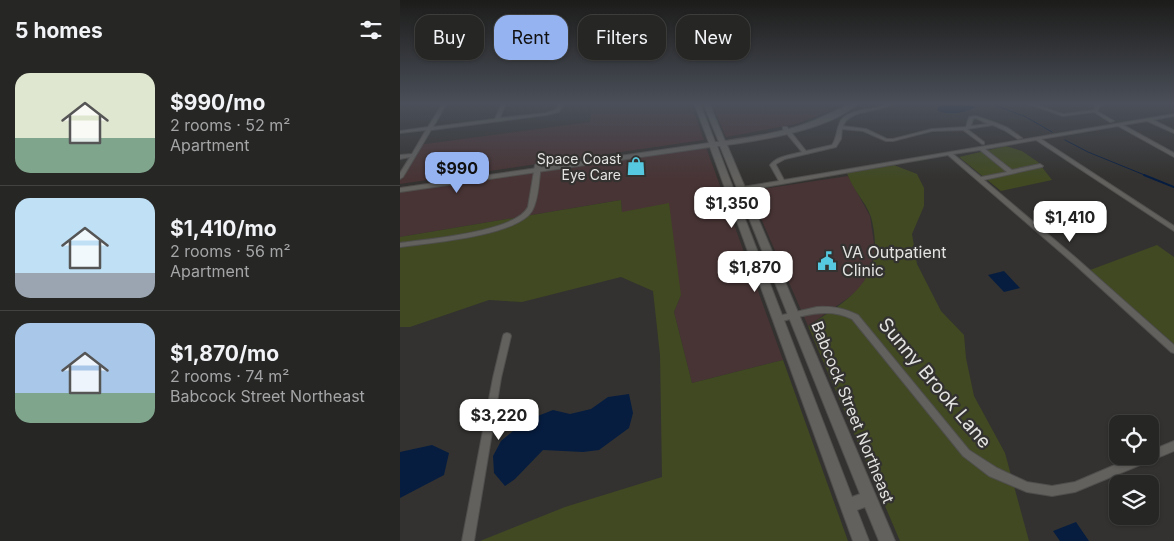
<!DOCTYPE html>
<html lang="en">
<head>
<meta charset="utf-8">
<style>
	:root { --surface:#262624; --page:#323231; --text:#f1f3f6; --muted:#a4a5a6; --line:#424341; --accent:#95b2f1 }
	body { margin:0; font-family:Inter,sans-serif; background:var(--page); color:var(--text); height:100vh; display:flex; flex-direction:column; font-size:19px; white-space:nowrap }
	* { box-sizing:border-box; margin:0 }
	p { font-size:16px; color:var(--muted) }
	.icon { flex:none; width:28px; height:28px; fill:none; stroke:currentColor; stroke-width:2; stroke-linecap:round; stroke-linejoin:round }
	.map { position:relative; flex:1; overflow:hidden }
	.side { display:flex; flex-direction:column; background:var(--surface); width:400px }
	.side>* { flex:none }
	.top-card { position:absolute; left:15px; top:15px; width:475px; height:45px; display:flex; gap:10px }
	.fabs { position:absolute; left:709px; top:415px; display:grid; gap:10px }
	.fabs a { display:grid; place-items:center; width:50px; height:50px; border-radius:10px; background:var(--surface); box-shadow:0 1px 4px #0004,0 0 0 1px var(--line); font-size:25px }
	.price { position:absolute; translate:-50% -42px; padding:0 11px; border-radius:10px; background:#fff; color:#222; font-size:16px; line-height:32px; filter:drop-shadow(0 1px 2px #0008) }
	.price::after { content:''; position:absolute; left:50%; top:30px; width:15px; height:11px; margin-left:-8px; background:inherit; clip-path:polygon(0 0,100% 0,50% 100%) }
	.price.selected { background:var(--accent); color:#111 }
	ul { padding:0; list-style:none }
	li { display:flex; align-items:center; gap:15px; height:125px; padding:0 15px }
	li+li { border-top:1px solid var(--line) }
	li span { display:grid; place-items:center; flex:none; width:140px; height:100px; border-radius:15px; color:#555 }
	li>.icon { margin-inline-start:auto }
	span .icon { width:60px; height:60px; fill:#fffc; stroke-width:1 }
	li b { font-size:21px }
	h2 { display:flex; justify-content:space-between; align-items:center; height:60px; padding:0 15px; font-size:21px }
	.tag { padding:0 18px; border-radius:15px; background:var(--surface); box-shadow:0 1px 4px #0004,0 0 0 1px var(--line); font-size:18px; line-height:45px }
	.tag.selected { background:var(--accent); color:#111 }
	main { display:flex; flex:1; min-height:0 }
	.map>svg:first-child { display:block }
	.commercial { fill:#483435 }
	.green { fill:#404922 }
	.water { fill:#061d40 }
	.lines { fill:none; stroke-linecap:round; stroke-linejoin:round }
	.stream-far1 { stroke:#061d40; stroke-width:1 }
	.stream { stroke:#061d40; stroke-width:2 }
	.street-casing { stroke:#4f4e4c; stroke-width:2 }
	.secondary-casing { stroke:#4f4e4c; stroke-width:2 }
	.street { fill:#62615e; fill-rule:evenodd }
	.secondary { fill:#62615e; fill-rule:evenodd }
	.labels { text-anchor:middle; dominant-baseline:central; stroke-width:4.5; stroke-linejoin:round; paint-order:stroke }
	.far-poi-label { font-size:14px; fill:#e3e3e1; stroke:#333230; text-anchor:end }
	.poi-label { font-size:16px; fill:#e3e3e1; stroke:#333230; text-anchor:start }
	.street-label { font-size:16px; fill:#e3e3e1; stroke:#333230 }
	.near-street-label { font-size:19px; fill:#e3e3e1; stroke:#333230 }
</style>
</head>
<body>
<main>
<section class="side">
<h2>5 homes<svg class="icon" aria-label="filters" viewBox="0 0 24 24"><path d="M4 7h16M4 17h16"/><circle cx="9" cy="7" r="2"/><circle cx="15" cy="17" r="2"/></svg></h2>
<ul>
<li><span style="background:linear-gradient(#dfe7d0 65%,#7fa58c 0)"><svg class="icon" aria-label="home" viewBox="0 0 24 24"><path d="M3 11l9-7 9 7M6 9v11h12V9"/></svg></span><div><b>$990/mo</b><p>2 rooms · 52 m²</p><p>Apartment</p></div></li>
<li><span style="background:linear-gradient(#bfe0f5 75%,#9aa5b1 0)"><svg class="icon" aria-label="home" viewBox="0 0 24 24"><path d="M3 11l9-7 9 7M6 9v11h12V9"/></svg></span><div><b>$1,410/mo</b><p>2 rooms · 56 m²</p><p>Apartment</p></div></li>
<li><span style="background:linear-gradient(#a9c7e8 70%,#7fa58c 0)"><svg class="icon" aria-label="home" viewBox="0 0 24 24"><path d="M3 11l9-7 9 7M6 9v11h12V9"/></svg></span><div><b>$1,870/mo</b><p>2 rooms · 74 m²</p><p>Babcock Street Northeast</p></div></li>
</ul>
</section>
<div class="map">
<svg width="774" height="541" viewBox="0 0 774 541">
	<rect width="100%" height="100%" fill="#333230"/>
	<path class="commercial" d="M192,103H291L304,140L0,184V172L17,145L190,122Z
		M351,103H414L430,109L444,103L430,111L396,124L326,137L313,108Z
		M305,143L306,144L0,189V187Z
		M306,147L383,360L292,383L274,312L281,295L222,212L221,200L0,237V192Z
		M448,176L470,216L475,250L468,277L458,291L408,326L349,191Z"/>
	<path class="green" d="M606,146L622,151L638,162L652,180L601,191L559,157Z
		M494,165L517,174L524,188V206L512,234L517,264L541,311L564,335L566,358L574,396L605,453L629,541H500L408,326C452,298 487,278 471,217C466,202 452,189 447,173Z
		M221,200L222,212L269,203L281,295L274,312L292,383L383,360L448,541H80L165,507L262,477L260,355L253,291L221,277L122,302L89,300L10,327H0V237Z
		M757,245L774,257V344L690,270Z"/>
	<path class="water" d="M549,103H563L576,107C568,113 545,116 537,110L539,106Z
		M604,271L620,288L604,292L588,275Z
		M229,394L233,413L229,428L199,450L183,452L143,450L115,479L105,486L94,473L93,456L101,441L125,421L153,410L170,414L191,409L208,397Z
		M32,445L49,453L44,475L0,498V452Z
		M676,522L689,541H660L653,531Z"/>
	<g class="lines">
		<path class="stream-far1" d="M589,103L626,117L652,132
			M665,140L688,152L747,176"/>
		<path class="stream" d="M744,175L774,187"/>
		<g class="street-casing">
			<path id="street" d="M43,103H47L33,127L95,119L102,103H106L100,118L146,113L155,110L160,103H164L159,112L146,115L31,130L3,177L0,179V173L10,157L0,159V155L12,154L26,130L0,133V131L28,127Z
				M488,103H493C479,114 450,108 443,126L466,129L487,139H493L532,129L566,127L569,117L576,116L596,123L608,128L622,138L618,139L604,130L593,125L567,129L584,142V144H582L563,130L532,131L493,141H486L463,131L442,129L441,139L436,147L385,159L376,164V165L384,180L774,114V116L753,120L774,130V133L747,121L723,125L774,153V157L718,126L641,139L774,226V231L636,140L585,149L612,170L640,164L643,166L642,167L584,180L676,258L774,345V353L771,352L672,262L548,155L330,193L327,191L330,189L379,181L370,165C377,156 391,155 402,152L383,129V127H387L406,151L432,145C438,137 436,126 442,119C454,107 475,111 488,103ZM576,118L588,124L571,126L573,119ZM580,150L607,172L581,177L553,154Z
				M626,103H631L663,114L694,110L696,106L694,103H698L700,106L697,111L714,121L710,122L694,112L663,116Z
				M138,163L141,165C139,178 139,199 132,211C117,236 29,243 0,247V243C27,239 116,232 128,207L135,165Z
				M417,307C432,306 444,308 458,315L569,450L597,468L627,482L652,486L675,482L736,456H750V451L774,441V451L675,492L652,496L627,492L589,476L563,456L452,319C427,307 404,316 378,322L375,321L374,319L375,317L378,316Z
				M107,333L110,334L111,336L101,378L74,541H62L93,378L103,336L104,334Z"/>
		</g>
		<g class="secondary-casing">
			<path id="secondary" d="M294,103H300L315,142H319L303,103H309L325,141C352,137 379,133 405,124C419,120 449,102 459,103C428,130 367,139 327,145L495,541H479L465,507L457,510L469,541H453L310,147L0,192V188L309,143ZM317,146H320L460,494L452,497Z"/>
		</g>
		<use href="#street" class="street"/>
		<use href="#secondary" class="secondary"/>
	</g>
	<linearGradient id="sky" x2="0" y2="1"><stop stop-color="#1c1c1a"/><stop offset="0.58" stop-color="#4a4f59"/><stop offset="1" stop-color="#4a4f59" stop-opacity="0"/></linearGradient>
	<rect width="774" height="179" fill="url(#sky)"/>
	<defs>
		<g id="shop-bare" transform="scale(1.5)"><path d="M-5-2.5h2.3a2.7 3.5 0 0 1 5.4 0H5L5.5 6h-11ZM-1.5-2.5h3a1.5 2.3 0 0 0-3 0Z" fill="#56c9e0" stroke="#333230" stroke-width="2.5" paint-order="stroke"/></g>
		<g id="civic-bare" transform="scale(1.5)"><path d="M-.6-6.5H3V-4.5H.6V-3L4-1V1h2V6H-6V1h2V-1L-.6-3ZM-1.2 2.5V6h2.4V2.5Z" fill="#56c9e0" stroke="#333230" stroke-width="2.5" paint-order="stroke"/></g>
	</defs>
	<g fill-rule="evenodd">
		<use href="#shop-bare" x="236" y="166"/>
		<use href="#civic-bare" x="427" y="261"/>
	</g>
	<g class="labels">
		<g class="far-poi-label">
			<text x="221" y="158">Space Coast<tspan x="221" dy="16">Eye Care</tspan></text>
		</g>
		<g class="poi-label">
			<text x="442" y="252">VA Outpatient<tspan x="442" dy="18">Clinic</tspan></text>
		</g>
		<g class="street-label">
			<text transform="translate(453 412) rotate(68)">Babcock Street Northeast</text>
		</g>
		<g class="near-street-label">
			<text transform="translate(535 383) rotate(50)">Sunny Brook Lane</text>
		</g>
	</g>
</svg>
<div class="fabs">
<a><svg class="icon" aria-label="locate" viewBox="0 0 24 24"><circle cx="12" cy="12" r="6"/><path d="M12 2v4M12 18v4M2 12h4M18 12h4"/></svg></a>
<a><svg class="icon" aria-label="layers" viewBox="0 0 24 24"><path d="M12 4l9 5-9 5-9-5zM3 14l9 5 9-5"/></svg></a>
</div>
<b class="price selected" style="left:57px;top:194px">$990</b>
<b class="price" style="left:332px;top:229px">$1,350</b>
<b class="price" style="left:670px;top:243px">$1,410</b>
<b class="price" style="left:355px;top:293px">$1,870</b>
<b class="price" style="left:99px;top:441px">$3,220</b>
<div class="top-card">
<a class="tag">Buy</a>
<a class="tag selected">Rent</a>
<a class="tag">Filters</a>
<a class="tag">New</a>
</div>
</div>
</main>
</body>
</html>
